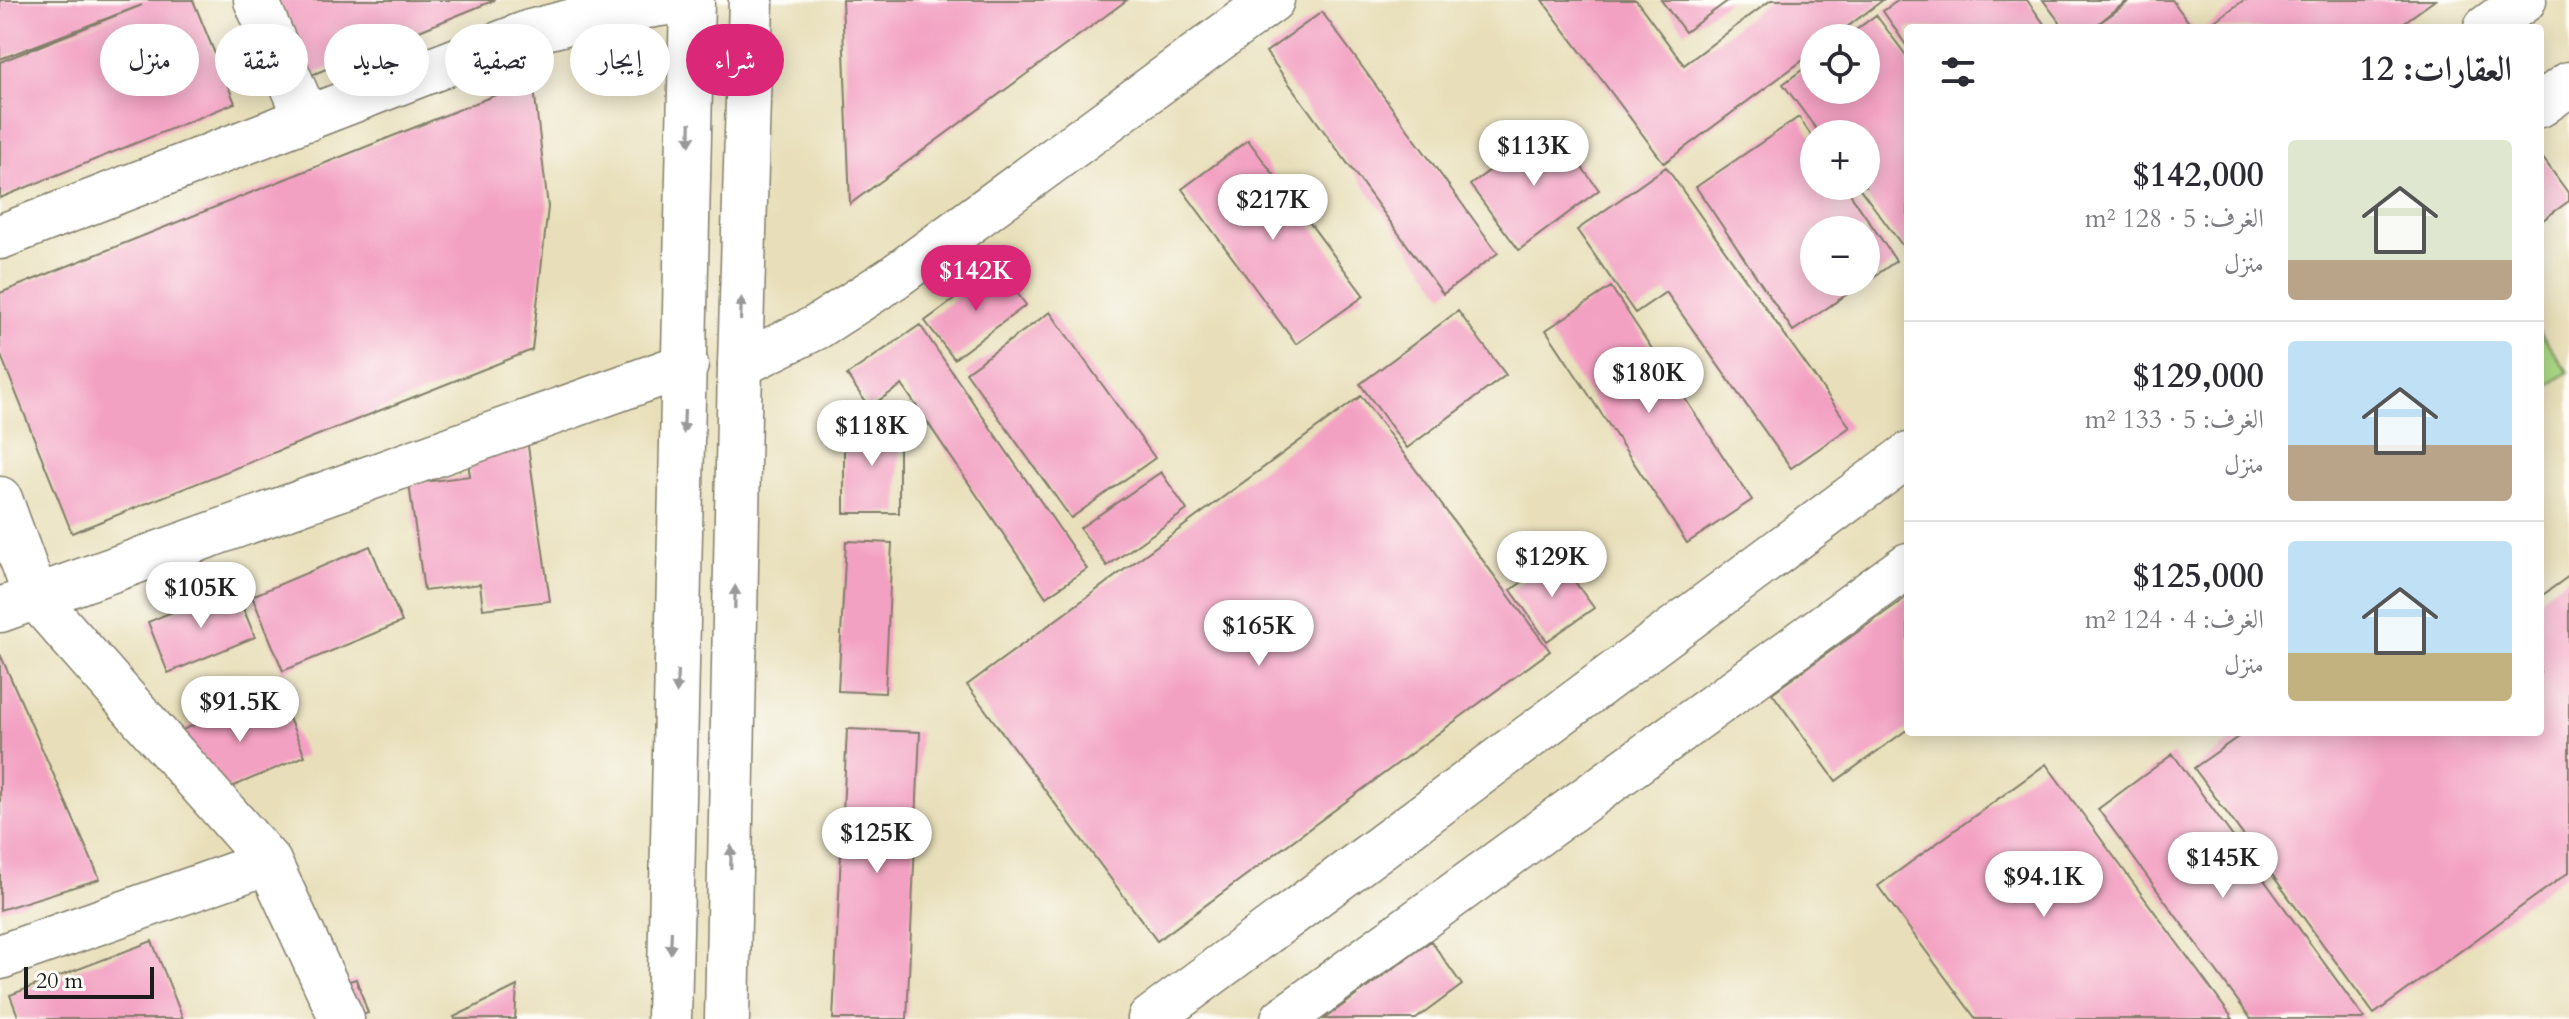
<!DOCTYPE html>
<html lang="ar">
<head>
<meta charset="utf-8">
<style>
	:root { --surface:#fff; --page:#f2f2f3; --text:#2b2b33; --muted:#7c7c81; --line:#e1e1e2; --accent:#db2777 }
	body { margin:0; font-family:Cardo,Amiri,serif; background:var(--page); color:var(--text); direction:rtl; height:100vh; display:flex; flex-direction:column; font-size:30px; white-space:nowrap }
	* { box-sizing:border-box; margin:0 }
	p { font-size:26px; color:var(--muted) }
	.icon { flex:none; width:44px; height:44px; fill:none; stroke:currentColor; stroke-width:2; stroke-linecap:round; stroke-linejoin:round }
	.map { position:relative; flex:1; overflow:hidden; direction:ltr }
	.drawer { position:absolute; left:1904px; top:24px; width:640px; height:712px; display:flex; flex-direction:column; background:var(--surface); border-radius:8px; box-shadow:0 4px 20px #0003; direction:rtl }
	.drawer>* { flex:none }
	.top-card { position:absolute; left:24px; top:24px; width:760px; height:72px; direction:rtl; display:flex; gap:16px }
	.fabs { position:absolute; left:1800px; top:24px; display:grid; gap:16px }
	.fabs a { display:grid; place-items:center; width:80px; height:80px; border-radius:50%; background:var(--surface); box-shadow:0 4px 20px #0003; font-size:40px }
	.scale { position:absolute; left:24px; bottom:20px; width:130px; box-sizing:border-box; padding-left:8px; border:4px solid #1c1c1c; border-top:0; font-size:22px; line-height:28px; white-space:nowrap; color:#1c1c1c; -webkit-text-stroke:6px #fdfcf7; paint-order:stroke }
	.price { position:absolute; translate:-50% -68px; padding:0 18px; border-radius:28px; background:#fff; color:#222; font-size:26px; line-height:52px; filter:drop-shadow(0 2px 4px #0008) }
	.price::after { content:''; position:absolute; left:50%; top:48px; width:24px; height:18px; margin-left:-12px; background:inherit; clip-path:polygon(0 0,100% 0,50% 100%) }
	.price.on { background:var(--accent); color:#fff }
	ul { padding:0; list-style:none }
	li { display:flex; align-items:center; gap:24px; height:200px; padding:0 32px }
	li+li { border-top:2px solid var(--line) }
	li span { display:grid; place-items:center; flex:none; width:224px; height:160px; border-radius:8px; color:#555 }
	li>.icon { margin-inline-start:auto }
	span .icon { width:96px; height:96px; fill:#fffc; stroke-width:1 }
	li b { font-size:34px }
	h2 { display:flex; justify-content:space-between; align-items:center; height:96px; padding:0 32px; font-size:34px }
	.chip { padding:0 28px; border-radius:36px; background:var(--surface); box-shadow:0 4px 20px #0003; font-size:28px; line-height:72px }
	.chip.on { background:var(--accent); color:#fff }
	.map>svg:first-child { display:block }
	.green { fill:#acd985; stroke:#647a50; stroke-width:2 }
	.building { fill:#f3a1c2 }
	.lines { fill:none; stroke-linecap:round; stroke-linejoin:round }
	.street-casing { stroke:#827e6b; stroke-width:47 }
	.secondary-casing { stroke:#827e6b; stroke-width:47 }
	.street { stroke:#fff; stroke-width:44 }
	.secondary { stroke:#fff; stroke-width:44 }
	.oneway { fill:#999 }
</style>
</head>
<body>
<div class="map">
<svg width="2569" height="1019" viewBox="0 0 2569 1019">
	<rect width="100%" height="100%" fill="#fdfcf7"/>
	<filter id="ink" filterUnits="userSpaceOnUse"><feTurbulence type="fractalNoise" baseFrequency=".0125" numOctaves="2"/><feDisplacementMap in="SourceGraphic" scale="16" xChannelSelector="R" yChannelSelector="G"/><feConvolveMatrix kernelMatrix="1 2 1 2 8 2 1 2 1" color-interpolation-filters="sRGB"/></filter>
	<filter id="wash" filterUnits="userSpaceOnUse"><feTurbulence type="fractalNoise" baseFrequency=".006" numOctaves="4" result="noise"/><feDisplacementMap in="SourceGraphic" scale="32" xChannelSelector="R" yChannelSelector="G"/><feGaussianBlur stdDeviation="1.8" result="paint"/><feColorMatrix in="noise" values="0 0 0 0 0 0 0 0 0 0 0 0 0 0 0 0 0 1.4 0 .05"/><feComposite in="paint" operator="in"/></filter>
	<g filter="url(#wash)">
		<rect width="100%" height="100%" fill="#e8dfba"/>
		<path class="green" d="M2540,332L2568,372L2540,391Z"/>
		<g id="blocks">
			<path class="building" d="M0,0H193L235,103L0,198V62L142,5L0,59Z
				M263,0H495L297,81Z
				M842,0H1127L850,204Z
				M1542,0H1636L1684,65L1771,0H1883L1832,38H1814V52L1664,163Z
				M1661,0H1729L1685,32Z
				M1899,0H2027L2047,28H1908V48L1883,11Z
				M2043,0H2128L2094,27L2131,0H2172L2193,28H2064Z
				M2244,0H2435L2396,28H2205Z
				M1322,12L1498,253L1443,294L1266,52Z
				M1876,15L1908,58V253L1858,186H1866V134H1820L1783,84L1814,61V90H1866V38H1845Z
				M533,80L548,207L532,350L72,533L0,353V293Z
				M1799,117L1814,140V186H1845L1896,261L1866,282V230H1814V282H1865L1793,331L1696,187Z
				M1550,125L1599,190L1519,250L1470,185Z
				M1248,140L1364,296L1296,344L1182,189Z
				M2540,154L2569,194V201L2540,222Z
				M1666,167L1850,427L1791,468L1666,292L1635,313L1577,230Z
				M998,267L1026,305L954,359L925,321Z
				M1611,287L1752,500L1687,543L1546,330Z
				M1458,311L1506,375L1407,448L1360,384Z
				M1050,312L1155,458L1071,518L966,372Z
				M920,325L1087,569L1046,597L902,385L869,407L847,375Z
				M1361,396L1550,651L1157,941L967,685Z
				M899,422V513H844V423Z
				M527,439L550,601L483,609L480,584L424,591L409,484L470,476L466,447Z
				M1161,472L1187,510L1107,566L1080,528Z
				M846,541L892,543L885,693L838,691Z
				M370,546L402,622L283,671L252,596Z
				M1557,557L1594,608L1547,641L1511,590Z
				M2569,576V872L2374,1014L2194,768L2245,732H2540V597Z
				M234,586L255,637L168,673L148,622Z
				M1908,596V729L1836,781L1772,693Z
				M0,654L100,879L0,910Z
				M277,690L305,756L203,799L175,733Z
				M847,729L920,732L907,1019H833Z
				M2173,754L2364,1018L2362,1019H2251L2098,809Z
				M2046,764L2233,1019H1976L1878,886Z
				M152,941L183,1019H19L10,995Z
				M1431,941L1462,985L1416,1019H1324Z
				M356,979L368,1013L349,1019L333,986Z
				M517,986L515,1019H455L454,1017Z"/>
		</g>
	</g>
	<g filter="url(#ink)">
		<use href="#blocks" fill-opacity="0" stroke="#827e6b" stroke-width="2"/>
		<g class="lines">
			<g class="street-casing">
				<path id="street" d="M256,0L307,119
					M2486,28L2524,0
					M2540,105L2569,84
					M0,237L530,32L608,12L687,0
					M740,365L817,327L893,278L1272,0
					M0,499L36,598L269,862L342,1019
					M0,610L686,365
					M0,957L269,862
					M1150,1019L1908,455
					M1283,1019L1908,565"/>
			</g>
			<g class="secondary-casing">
				<path id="secondary" d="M669,1019L692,0
					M727,1019L740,365L751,0"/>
			</g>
			<use href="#street" class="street"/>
			<use href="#secondary" class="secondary"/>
		</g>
		<defs><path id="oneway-solid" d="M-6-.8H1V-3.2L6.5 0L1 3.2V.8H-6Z" transform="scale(2)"/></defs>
		<g class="oneway">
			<use href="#oneway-solid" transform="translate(690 134) rotate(91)"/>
			<use href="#oneway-solid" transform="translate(741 309) rotate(-88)"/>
			<use href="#oneway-solid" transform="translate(684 422) rotate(92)"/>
			<use href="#oneway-solid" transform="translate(735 597) rotate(-89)"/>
			<use href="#oneway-solid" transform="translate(677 682) rotate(92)"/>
			<use href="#oneway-solid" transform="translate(731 857) rotate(-89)"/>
			<use href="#oneway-solid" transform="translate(671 942) rotate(92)"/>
		</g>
	</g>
</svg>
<div class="fabs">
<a><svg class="icon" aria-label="locate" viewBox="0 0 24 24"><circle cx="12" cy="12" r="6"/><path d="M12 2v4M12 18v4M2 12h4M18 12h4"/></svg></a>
<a>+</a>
<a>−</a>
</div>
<div class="scale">20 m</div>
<b class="price" style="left:1534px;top:188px">$113K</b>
<b class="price" style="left:1273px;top:242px">$217K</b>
<b class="price on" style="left:976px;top:313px">$142K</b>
<b class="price" style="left:1649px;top:415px">$180K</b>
<b class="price" style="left:872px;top:468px">$118K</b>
<b class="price" style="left:1552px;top:599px">$129K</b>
<b class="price" style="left:201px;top:630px">$105K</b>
<b class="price" style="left:1259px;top:668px">$165K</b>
<b class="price" style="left:240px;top:744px">$91.5K</b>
<b class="price" style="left:877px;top:875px">$125K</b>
<b class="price" style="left:2223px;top:900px">$145K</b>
<b class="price" style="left:2044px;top:919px">$94.1K</b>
<div class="top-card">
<a class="chip on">شراء</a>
<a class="chip">إيجار</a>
<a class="chip">تصفية</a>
<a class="chip">جديد</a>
<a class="chip">شقة</a>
<a class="chip">منزل</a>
</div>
<section class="drawer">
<h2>العقارات: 12<svg class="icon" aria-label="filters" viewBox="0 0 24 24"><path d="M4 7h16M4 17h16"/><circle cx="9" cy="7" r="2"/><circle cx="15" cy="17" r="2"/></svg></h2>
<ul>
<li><span style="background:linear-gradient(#dfe7d0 75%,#b9a48a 0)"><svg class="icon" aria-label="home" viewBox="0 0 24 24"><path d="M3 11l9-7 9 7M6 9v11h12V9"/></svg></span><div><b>$142,000</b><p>الغرف: 5 · 128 m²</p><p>منزل</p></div></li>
<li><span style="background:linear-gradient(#bfe0f5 65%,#b9a48a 0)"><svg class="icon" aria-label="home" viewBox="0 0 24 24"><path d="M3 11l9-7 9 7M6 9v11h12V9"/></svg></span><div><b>$129,000</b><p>الغرف: 5 · 133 m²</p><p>منزل</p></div></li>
<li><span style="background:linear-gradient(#bfe0f5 70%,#c2b280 0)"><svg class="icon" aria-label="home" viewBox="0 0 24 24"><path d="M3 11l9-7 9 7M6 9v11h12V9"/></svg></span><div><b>$125,000</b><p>الغرف: 4 · 124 m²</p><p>منزل</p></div></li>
</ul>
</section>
</div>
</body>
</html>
